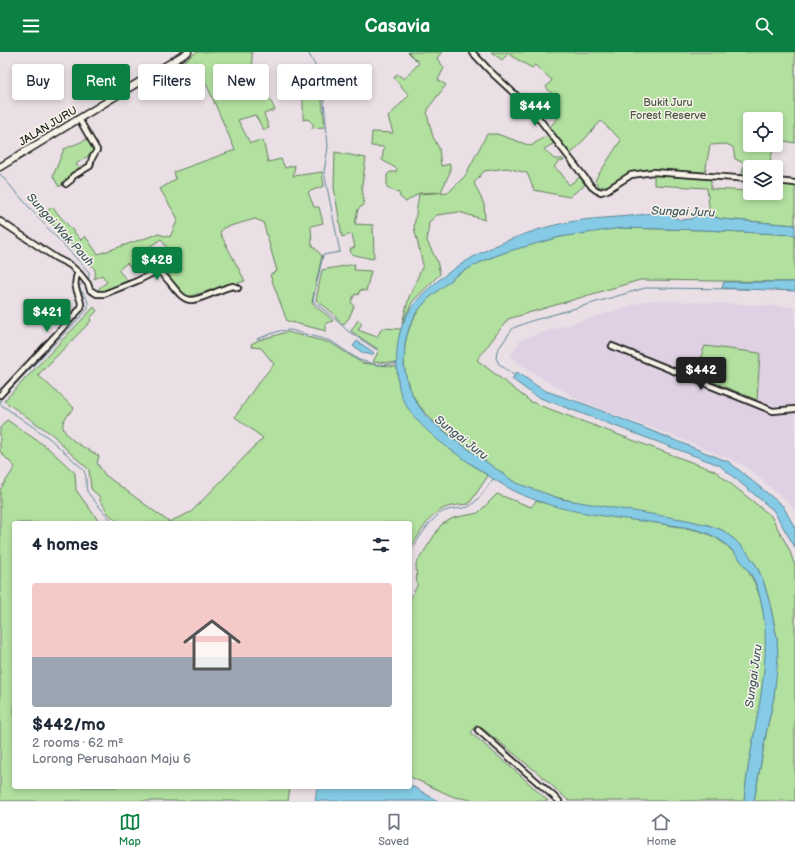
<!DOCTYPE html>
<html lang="en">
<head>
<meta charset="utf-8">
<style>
	:root { --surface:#fff; --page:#f6f6f7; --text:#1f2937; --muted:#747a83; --line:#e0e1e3; --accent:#0b8043 }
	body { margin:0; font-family:"Balsamiq Sans",sans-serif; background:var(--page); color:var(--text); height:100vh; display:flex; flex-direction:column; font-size:15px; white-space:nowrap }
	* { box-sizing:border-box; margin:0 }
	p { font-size:13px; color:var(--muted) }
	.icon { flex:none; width:22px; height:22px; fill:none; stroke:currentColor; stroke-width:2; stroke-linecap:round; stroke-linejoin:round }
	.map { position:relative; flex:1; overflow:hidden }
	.panel { position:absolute; left:12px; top:469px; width:400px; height:268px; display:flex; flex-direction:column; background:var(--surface); border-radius:4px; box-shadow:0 2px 6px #0003 }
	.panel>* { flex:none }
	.top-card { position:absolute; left:12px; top:12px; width:400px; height:36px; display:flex; gap:8px }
	.tools { position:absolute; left:743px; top:60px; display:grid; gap:8px }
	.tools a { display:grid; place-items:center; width:40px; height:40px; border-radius:4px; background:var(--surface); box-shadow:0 2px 6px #0003; font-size:20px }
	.price { position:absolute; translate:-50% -34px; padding:0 9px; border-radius:4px; background:var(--accent); color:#fff; font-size:13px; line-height:26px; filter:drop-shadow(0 1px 2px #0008) }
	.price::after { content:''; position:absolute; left:50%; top:24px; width:12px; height:9px; margin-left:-6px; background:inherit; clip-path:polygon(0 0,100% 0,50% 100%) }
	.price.active { background:#222; color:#fff }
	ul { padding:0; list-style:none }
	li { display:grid; align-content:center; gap:8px; height:212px; padding:0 20px }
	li+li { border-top:1px solid var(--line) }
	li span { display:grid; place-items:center; height:124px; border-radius:4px; color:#555 }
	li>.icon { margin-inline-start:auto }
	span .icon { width:72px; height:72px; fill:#fffc; stroke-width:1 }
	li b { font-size:17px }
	h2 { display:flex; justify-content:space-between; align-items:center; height:48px; padding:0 20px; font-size:17px }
	.chip { padding:0 14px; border-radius:4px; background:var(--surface); box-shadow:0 2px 6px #0003; font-size:14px; line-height:36px }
	.chip.active { background:var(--accent); color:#fff }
	header { display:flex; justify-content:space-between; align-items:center; height:52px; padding:0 20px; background:var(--accent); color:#fff; font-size:18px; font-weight:700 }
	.tabs { display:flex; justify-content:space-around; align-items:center; height:56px; border-top:1px solid var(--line); background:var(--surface); font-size:11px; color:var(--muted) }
	.tabs a { display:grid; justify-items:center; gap:2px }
	.tabs .active { color:var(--accent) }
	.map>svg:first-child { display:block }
	.built { fill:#dfd1e3 }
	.green { fill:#b1e09f; stroke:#667e5e; fill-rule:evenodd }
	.water { fill:#85cbe6; stroke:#5b8595 }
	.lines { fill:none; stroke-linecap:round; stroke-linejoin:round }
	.stream { stroke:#5b8595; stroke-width:1 }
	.minor-casing { stroke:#1c1c1c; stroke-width:8 }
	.tertiary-casing { stroke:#1c1c1c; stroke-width:9 }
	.minor { stroke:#f7f3e8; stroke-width:4.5 }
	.tertiary { stroke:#f7f3e8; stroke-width:6 }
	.labels { text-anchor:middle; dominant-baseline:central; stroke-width:3; stroke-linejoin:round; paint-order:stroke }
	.park-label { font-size:11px; fill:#495743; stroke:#f7f3e8 }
	.street-label { font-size:11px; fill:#1c1c1c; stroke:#f7f3e8 }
	.water-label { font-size:12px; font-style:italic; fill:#415963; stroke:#f7f3e8 }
</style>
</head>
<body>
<header><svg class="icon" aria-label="menu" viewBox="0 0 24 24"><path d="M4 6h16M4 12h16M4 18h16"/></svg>Casavia<svg class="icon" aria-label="search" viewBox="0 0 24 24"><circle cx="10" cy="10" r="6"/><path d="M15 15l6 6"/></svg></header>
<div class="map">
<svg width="795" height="749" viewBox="0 0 795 749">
	<rect width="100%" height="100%" fill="#e9dfe5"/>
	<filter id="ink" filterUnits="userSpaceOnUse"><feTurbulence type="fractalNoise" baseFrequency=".025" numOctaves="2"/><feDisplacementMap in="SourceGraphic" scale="8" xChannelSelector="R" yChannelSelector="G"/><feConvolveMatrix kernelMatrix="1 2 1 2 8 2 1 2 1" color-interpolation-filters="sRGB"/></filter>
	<g filter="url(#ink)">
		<path class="built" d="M649,248L795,255V461L790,452L745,414L694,392L583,350L543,327L510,305L519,290L525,286Z"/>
		<path class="green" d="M197,0H252V10L275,58L264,62L269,76L264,78L255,63L238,68L250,91L263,88L268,110L281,107L285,116L295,113L293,124L322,120L324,134L308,140L314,155H319L323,171L311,174L312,193L322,204L312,250C315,256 328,262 333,269L326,271V279L287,269L270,223L277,219L263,170L255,167L223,176L220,181L245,229L190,244L185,243L169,224L173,205L161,187L143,199L150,209L134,219L127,211L118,218L129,230L101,240L98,237L107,230L102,223L94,227C97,221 95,217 91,212L43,162L52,155L81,188L85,184L98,202L158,182L170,185L178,167L160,137L176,127L174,120L235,98L206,31L193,40L178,13Z
			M408,0H442L437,6L444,16L438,28L446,33L429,55L427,62L433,85L439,96L441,114L450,112V120L441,140L419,141L406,150L400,145L399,141L387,136V123L390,120H396L397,117L382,108L384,95L371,94L372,80L393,81L388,65L409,43L394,26L397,22L404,27L419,11Z
			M491,0H795V91L785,89L772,101L769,115H750V124L742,123L744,111L735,107L733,95L726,92L710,93L705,121L652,117L629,122L611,133L599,135L595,128L621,88L601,69L571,102L550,75L559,64L547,52L554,45L546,35L552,28L535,13L532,16L508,2L502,8ZM750,67H776V93H750Z
			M297,18L309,36L320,31L325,75L311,76L314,73L308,67L303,68V49L288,30V26Z
			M487,82H497L531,94L544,85L551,86L553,92L544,97L554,107H563L564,109L558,110L554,115L561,121L569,133L580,125L585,133L569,145L534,138L527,121L507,116L484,119L474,131L484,152L485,168L459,160L437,163L429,170L427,189L437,209L440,222L413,249L402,271L409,245L423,213L414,175L419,142L449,140L465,124Z
			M88,87L95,99L76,112L80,117L59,135L53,124L64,97Z
			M335,100L366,106L362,133L364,153L358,157L355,172L373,173L374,205L372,207L351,202L350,197L355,195L352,182L342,185L334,135Z
			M654,123L711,127V137L750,139V141H776V132L795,133V173L721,167L710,163L707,136L654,133Z
			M621,176L706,178L795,183V230L640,228L508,267L477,308L531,350L715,419L771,464L789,497L795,514V749H754L767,677L774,645L777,586L770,552L763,528L756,513L735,488L722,478L708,473C677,468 646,462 615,457C581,451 548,446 517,431C497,422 477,404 459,390C427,367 402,343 404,301C410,210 549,183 621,176Z
			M355,212L354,218L371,219L366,239L360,238L358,243L355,242L351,250L354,254L349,266L343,273L332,260L316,248L322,218Z
			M94,255L97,259L90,266L91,269L38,323L74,356C71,360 64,366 63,371C60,385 89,398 99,404L97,411L105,423L169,470L191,460L263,386L235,365L256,334L274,312L261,296L252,295L251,292L259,288L287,280L331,291L362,311L397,315L399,335L468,410L488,424L469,452C460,453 449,453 441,458C427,466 419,483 410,497V471H121C117,468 110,465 107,460C105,456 104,453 100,449V445L91,437L89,418L84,413L69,400L53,383L4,349Z
			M358,268L362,271L358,278L377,285L382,276L401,277L397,311L373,310L379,298L351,279Z
			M705,294L760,301L757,348L694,322Z
			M7,368L48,396L75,421L76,438L100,471H14V735H290L288,749H0V438L15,415L0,400V376Z
			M497,442L531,455L536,449L553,453L680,475C691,477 703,479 712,484C724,490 733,499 742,510C782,562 762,635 752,695C748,713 746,731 744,749H569L538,721L477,672L471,681L520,723L548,749H479L454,745L410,725V547L417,534L416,512L441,473L453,466L478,461Z"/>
		<path class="water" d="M659,160L667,161L680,168L691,167L697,163L705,162L721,167L795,173V183L706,178L621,176L560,185L506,200L487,207L458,222L428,247L416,261L409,276L405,291L404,313L408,334L416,350L427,365L450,384L516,431L561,447L687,468L708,473L722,478L735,488L747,500L756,513L763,528L770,552L777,586L778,606L774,645L767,677L754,749H744C746,731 748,712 752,694C760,648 771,601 762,554C759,540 756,528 747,517C737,503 727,490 711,483C694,475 675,474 657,471C619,466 574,462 538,449C505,438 479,417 451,398C434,386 408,363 401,343C398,335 398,326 397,318C395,286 402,262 425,240C462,205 514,182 564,171C588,166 614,166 639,163C645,162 652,161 659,160Z
			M724,230H795V239L722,236Z
			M357,289L373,300L374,301L372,303L363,301L353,294Z
			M517,320L537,334L546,339L587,353L729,410L783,454L795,476V495L773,458L719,413L543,347L534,343L512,327Z
			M410,733L438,749H315L317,735H410Z"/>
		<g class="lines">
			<path class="stream" d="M308,0L319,21L324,48L328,95L324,120L340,200L323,203L313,248L315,251L328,261L348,279L377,298
				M0,122L44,172L89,220V225L86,228
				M84,230L80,233L79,236C84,243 91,249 87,258L1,347L0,352L49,386L83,417C88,425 85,431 87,439C89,443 110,468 114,471
				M257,287L279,279L290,278L331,289L359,308L378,313L397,312
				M515,324L499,312L496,306L497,299L513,276L531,269L645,236L748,237
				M410,501C418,488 426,473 438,463C448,455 457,458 468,455C477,451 487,435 493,427"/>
			<g class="minor-casing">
				<path id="minor" d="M472,0L491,20L533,59L582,122L592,135L596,138L601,140L607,138L631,123L653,120L750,127
					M776,129L795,131
					M66,132L71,128L73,124L90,114L92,106L97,98L79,67
					M0,169L56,206L70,213L80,222L88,232L90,238L97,242H104L137,229L157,219C169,223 178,249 192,248C206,246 219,237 233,234L238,236
					M612,294L773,359L795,357
					M0,343L81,256C83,244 70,238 78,220
					M478,678L559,749"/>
			</g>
			<g class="tertiary-casing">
				<path id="tertiary" d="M0,115L188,0"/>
			</g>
			<use href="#minor" class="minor"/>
			<use href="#tertiary" class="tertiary"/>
		</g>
	</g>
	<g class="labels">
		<g class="park-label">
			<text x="668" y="50">Bukit Juru<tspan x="668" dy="13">Forest Reserve</tspan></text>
		</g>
		<g class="street-label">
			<text transform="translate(48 74) rotate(-31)">JALAN JURU</text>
		</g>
		<g class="water-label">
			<text transform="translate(683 160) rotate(2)">Sungai Juru</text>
			<text transform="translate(60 178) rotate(48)">Sungai Wak Pauh</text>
			<text transform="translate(461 386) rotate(38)">Sungai Juru</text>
			<text transform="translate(754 624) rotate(-82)">Sungai Juru</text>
		</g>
	</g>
</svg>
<div class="tools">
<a><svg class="icon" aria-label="locate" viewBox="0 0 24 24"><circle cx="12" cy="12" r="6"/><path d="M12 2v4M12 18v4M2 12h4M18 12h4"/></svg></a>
<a><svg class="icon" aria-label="layers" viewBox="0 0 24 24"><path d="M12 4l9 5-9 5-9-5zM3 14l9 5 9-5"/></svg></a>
</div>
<b class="price" style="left:535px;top:75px">$444</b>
<b class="price" style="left:157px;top:229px">$428</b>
<b class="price" style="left:47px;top:281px">$421</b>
<b class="price active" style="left:701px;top:339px">$442</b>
<div class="top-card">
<a class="chip">Buy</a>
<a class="chip active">Rent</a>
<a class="chip">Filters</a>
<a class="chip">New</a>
<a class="chip">Apartment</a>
</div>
<section class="panel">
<h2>4 homes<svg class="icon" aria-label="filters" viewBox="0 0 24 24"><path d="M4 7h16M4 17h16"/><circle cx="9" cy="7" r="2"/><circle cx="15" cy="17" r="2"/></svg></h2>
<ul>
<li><span style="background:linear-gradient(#f6c9c9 60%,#9aa5b1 0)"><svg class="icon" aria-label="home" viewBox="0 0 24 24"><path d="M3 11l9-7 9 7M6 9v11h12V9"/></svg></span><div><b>$442/mo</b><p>2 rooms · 62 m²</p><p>Lorong Perusahaan Maju 6</p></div></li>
</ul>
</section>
</div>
<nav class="tabs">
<a class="active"><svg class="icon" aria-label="map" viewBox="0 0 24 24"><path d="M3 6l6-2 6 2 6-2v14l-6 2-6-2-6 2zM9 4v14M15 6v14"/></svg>Map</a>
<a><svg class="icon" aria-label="saved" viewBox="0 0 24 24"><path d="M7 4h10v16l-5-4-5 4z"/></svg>Saved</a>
<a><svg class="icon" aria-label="home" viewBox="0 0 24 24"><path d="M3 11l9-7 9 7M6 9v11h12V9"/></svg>Home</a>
</nav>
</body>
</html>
